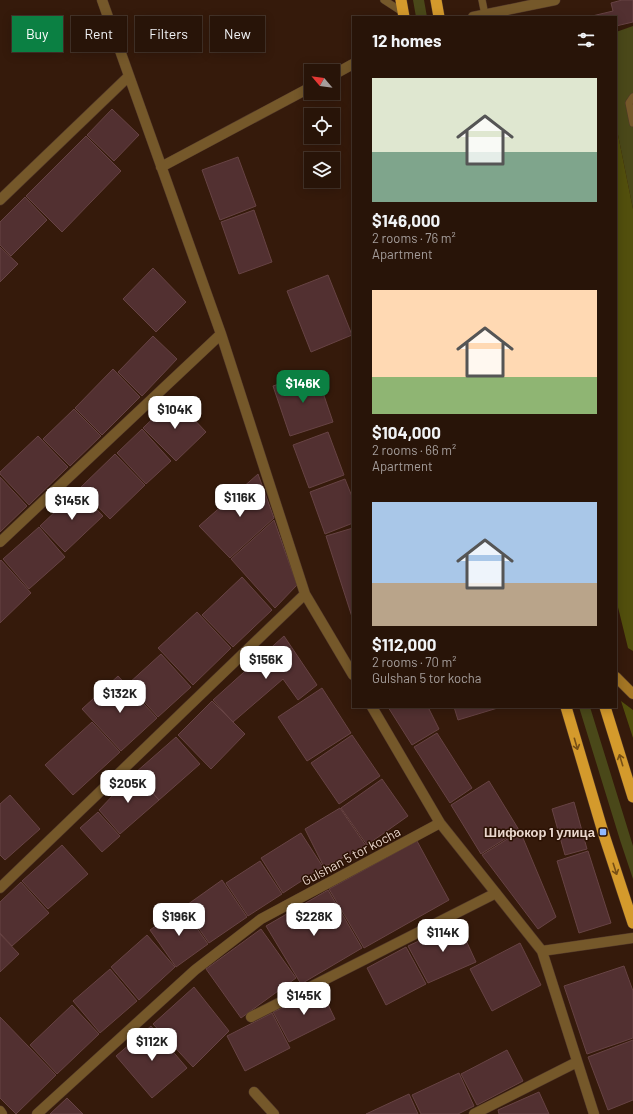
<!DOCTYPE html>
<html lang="en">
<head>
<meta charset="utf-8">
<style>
	:root { --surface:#281408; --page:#342116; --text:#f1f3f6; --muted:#a59e9c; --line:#443329; --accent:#0b8043 }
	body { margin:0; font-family:Barlow,sans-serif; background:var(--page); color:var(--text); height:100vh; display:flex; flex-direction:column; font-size:15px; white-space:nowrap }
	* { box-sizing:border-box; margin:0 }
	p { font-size:13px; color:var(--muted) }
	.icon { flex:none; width:22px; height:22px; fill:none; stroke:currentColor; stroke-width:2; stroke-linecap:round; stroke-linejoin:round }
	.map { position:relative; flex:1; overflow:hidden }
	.side { position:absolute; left:352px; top:16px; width:265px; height:692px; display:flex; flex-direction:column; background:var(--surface); border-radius:0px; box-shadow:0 2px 10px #0003,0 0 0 1px var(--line) }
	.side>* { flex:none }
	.top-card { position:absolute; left:12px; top:16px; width:280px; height:36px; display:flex; gap:8px }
	.needle { width:26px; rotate:299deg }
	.tools { position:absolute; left:304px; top:64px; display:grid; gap:8px }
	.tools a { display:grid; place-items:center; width:36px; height:36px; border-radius:0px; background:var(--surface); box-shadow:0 2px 10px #0003,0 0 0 1px var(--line); font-size:20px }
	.price { position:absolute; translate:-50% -34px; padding:0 9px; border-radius:8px; background:#fff; color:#222; font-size:13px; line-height:26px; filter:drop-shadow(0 1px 2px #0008) }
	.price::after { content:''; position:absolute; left:50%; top:24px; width:12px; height:9px; margin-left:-6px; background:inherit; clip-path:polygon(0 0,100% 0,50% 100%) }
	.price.active { background:var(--accent); color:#fff }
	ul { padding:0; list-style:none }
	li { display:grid; align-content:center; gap:8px; height:212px; padding:0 20px }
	li span { display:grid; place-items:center; height:124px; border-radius:0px; color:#555 }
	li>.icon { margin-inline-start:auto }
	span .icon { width:72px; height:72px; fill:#fffc; stroke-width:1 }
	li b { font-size:17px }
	h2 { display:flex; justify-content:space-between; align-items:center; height:48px; padding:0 20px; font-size:17px }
	.tag { padding:0 14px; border-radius:0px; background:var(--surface); box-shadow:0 2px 10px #0003,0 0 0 1px var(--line); font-size:14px; line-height:36px }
	.tag.active { background:var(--accent); color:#fff }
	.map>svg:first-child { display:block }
	.green { fill:#4a4819 }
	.forest { fill:#524f0d }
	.building { fill:#523031; stroke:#674344 }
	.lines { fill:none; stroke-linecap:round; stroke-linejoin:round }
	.service-casing { stroke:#52382a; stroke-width:8 }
	.minor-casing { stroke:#52382a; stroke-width:11 }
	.secondary-casing { stroke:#52382a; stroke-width:11 }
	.trunk-casing { stroke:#52382a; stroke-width:12 }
	.service { stroke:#75582a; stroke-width:7 }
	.minor { stroke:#75582a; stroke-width:10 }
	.secondary { stroke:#a47624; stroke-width:10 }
	.trunk { stroke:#d49a2c; stroke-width:11 }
	.oneway { stroke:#774f15 }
	.poi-dot { fill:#91b8fd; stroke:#2b1103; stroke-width:1.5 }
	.labels { text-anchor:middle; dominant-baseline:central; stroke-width:3; stroke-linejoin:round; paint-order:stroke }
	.poi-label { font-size:13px; font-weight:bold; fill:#ead7cd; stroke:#2b1103; text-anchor:end }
	.street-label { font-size:13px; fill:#ead7cd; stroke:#2b1103 }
</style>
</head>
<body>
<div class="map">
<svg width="633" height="1114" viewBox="0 0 633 1114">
	<rect width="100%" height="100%" fill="#351a0b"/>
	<path class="green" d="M413,0H424L427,17H416Z
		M633,26V209L616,125V32Z
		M579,707H590L633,846V879L620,840Z"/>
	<path class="forest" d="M616,125L633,209V651L628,648L616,599Z
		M621,701L633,710V738Z"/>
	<path class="building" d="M622,0H633V22L616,26V17H588L613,11L611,3Z
		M112,109L139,135L114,161L87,135Z
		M86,136L121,171L62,232L26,196Z
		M238,157L256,206L220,220L202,170Z
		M25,197L47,220L11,256L0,245V222Z
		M254,210L272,262L239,274L221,222Z
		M0,247L18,264L0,282Z
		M153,268L186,302L156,332L123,299Z
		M328,275L352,335L311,352L287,291Z
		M153,336L177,359L142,396L118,372Z
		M113,369L140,397L102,435L75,408Z
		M316,372L333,422L290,436L273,386Z
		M174,398L206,432L176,461L143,428Z
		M74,409L101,436L70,466L43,439Z
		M142,429L171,461L146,484L117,453Z
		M328,432L344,475L309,488L293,445Z
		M38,436L68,467L29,505L0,474V472Z
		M115,454L145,485L110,519L80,488Z
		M258,474L274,518L230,558L199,526Z
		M0,477L27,506L0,532Z
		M345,479L353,499V523L325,534L310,492Z
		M78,490L103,516L65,552L40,526Z
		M274,520L297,585L275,608L231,559Z
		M39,527L65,557L29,589L3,559Z
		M353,528V620L326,536Z
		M1,560L31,593L0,623V561Z
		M242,577L272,610L233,647L202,615Z
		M197,612L231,648L193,685L158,648Z
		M284,636L317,685L298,700L283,679L233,722L213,700Z
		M161,654L191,687L158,717L128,684Z
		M118,676L157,718L121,751L82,709Z
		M322,688L351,733L307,761L278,717Z
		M212,701L245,734L211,769L178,735Z
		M388,707H428L439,729L412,745Z
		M454,707H501L458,720Z
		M92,722L120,752L73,795L45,765Z
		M437,733L472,788L450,803L414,747Z
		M352,735L380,776L339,804L311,763Z
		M176,737L200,764L159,800L135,773Z
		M134,773L159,800L120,834L99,810Z
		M382,779L408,816L367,845L341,808Z
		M489,781L519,830L481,854L451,805Z
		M10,795L40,829L5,860L0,855V804Z
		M574,802L587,849L565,855L552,809Z
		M340,808L366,846L324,867L305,829Z
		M98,812L120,836L102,852L80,828Z
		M520,831L556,917L538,929L482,855Z
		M301,833L323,867L283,893L261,858Z
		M417,841L449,900L364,948L329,889Z
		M62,845L88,874L48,909L22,881Z
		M588,851L611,923L579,933L557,861Z
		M260,861L282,894L248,916L226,883Z
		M222,880L247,917L209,943L184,907Z
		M21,882L49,913L12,946L0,933V902Z
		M328,890L362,948L301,984L266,926Z
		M182,907L208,944L176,967L150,930Z
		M458,923L476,962L428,983L408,946Z
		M261,929L296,978L241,1018L206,969Z
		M0,934L19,954L0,972Z
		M147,935L175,967L139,1000L111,967Z
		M520,943L541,985L492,1011L470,969Z
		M406,947L426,984L386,1005L367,968Z
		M624,966L633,991V1038L587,1054L564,986Z
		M110,969L137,1001L100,1033L73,1001Z
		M194,987L229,1031L193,1067L153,1024Z
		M321,990L335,1019L289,1042L273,1012Z
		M72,1005L99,1034L57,1074L30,1045Z
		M272,1013L290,1048L245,1071L227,1036Z
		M0,1017L56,1075L16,1114L0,1098Z
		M151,1026L187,1068L152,1098L116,1056Z
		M633,1040V1100L608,1110L588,1057Z
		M507,1050L523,1081L477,1105L461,1074Z
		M459,1073L474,1106L458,1114H421L412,1095Z
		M539,1092L549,1114H499L498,1110Z
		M409,1094L418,1114H366Z
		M67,1098L83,1114H50Z"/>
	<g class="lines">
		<g class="service-casing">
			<path id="service" d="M384,0L404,13
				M482,0L485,15
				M633,97L629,103L633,123"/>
		</g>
		<g class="minor-casing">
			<path id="minor" d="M102,0L221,334L305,594L353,675
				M473,17L555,0
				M333,75L353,64
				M161,167L311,87
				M0,200L129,76
				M0,542L221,334
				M372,707L440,823L542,951L594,1114
				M0,888L305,594
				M542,951L633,938
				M251,1017L496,893
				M254,1092L274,1114
				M0,1111L2,1114
				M37,1114L195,970L261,919L440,823
				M474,1114L577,1062"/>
		</g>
		<g class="secondary-casing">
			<path id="secondary" d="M616,677L633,694"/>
		</g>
		<g class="trunk-casing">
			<path id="trunk" d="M401,0L404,17
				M436,0L439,17
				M566,707L603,832L633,923
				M605,707L633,797"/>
		</g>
		<use href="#service" class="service"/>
		<use href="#minor" class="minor"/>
		<use href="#secondary" class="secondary"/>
		<use href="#trunk" class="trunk"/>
	</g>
	<defs><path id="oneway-shaft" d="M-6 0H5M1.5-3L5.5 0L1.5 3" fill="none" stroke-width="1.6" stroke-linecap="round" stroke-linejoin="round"/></defs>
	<g class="oneway">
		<use href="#oneway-shaft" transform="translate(576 744) rotate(74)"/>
		<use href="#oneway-shaft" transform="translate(621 760) rotate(-107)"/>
		<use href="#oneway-shaft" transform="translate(615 869) rotate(72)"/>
	</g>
	<rect class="poi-dot" x="599" y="828" width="8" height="8" rx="2"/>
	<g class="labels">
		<g class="poi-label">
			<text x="595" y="832">Шифокор 1 улица</text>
		</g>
		<g class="street-label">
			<text transform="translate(351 856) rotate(-28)">Gulshan 5 tor kocha</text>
		</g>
	</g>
</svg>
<div class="tools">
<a><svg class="needle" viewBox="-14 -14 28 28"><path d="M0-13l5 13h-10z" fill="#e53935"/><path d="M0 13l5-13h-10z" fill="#a59e9c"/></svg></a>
<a><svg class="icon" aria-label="locate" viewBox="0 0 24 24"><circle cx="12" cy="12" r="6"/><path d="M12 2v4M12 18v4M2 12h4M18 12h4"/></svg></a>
<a><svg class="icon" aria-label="layers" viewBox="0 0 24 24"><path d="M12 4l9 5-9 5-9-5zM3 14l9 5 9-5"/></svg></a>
</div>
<b class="price active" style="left:303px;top:404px">$146K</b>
<b class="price" style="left:175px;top:430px">$104K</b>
<b class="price" style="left:240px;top:518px">$116K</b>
<b class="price" style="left:72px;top:521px">$145K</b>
<b class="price" style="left:266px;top:680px">$156K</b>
<b class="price" style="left:120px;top:714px">$132K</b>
<b class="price" style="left:128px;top:804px">$205K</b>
<b class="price" style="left:179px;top:937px">$196K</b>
<b class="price" style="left:314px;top:937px">$228K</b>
<b class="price" style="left:443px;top:953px">$114K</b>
<b class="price" style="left:304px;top:1016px">$145K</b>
<b class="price" style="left:152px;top:1062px">$112K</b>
<div class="top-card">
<a class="tag active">Buy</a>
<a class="tag">Rent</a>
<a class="tag">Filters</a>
<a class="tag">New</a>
</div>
<section class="side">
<h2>12 homes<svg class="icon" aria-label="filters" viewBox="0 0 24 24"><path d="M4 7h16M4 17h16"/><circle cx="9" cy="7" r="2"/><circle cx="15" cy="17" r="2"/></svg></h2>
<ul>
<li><span style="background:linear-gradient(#dfe7d0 60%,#7fa58c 0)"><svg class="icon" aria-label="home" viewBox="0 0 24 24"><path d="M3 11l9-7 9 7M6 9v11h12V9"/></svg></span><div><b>$146,000</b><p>2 rooms · 76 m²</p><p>Apartment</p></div></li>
<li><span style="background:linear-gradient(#ffd9b3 70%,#8fb573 0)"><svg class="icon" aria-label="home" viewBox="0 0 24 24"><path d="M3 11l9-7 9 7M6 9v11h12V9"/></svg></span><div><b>$104,000</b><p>2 rooms · 66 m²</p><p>Apartment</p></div></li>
<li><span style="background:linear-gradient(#a9c7e8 65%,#b9a48a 0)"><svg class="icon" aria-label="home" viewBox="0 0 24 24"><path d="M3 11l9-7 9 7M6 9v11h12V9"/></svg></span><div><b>$112,000</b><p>2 rooms · 70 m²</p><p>Gulshan 5 tor kocha</p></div></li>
</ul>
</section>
</div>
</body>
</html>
